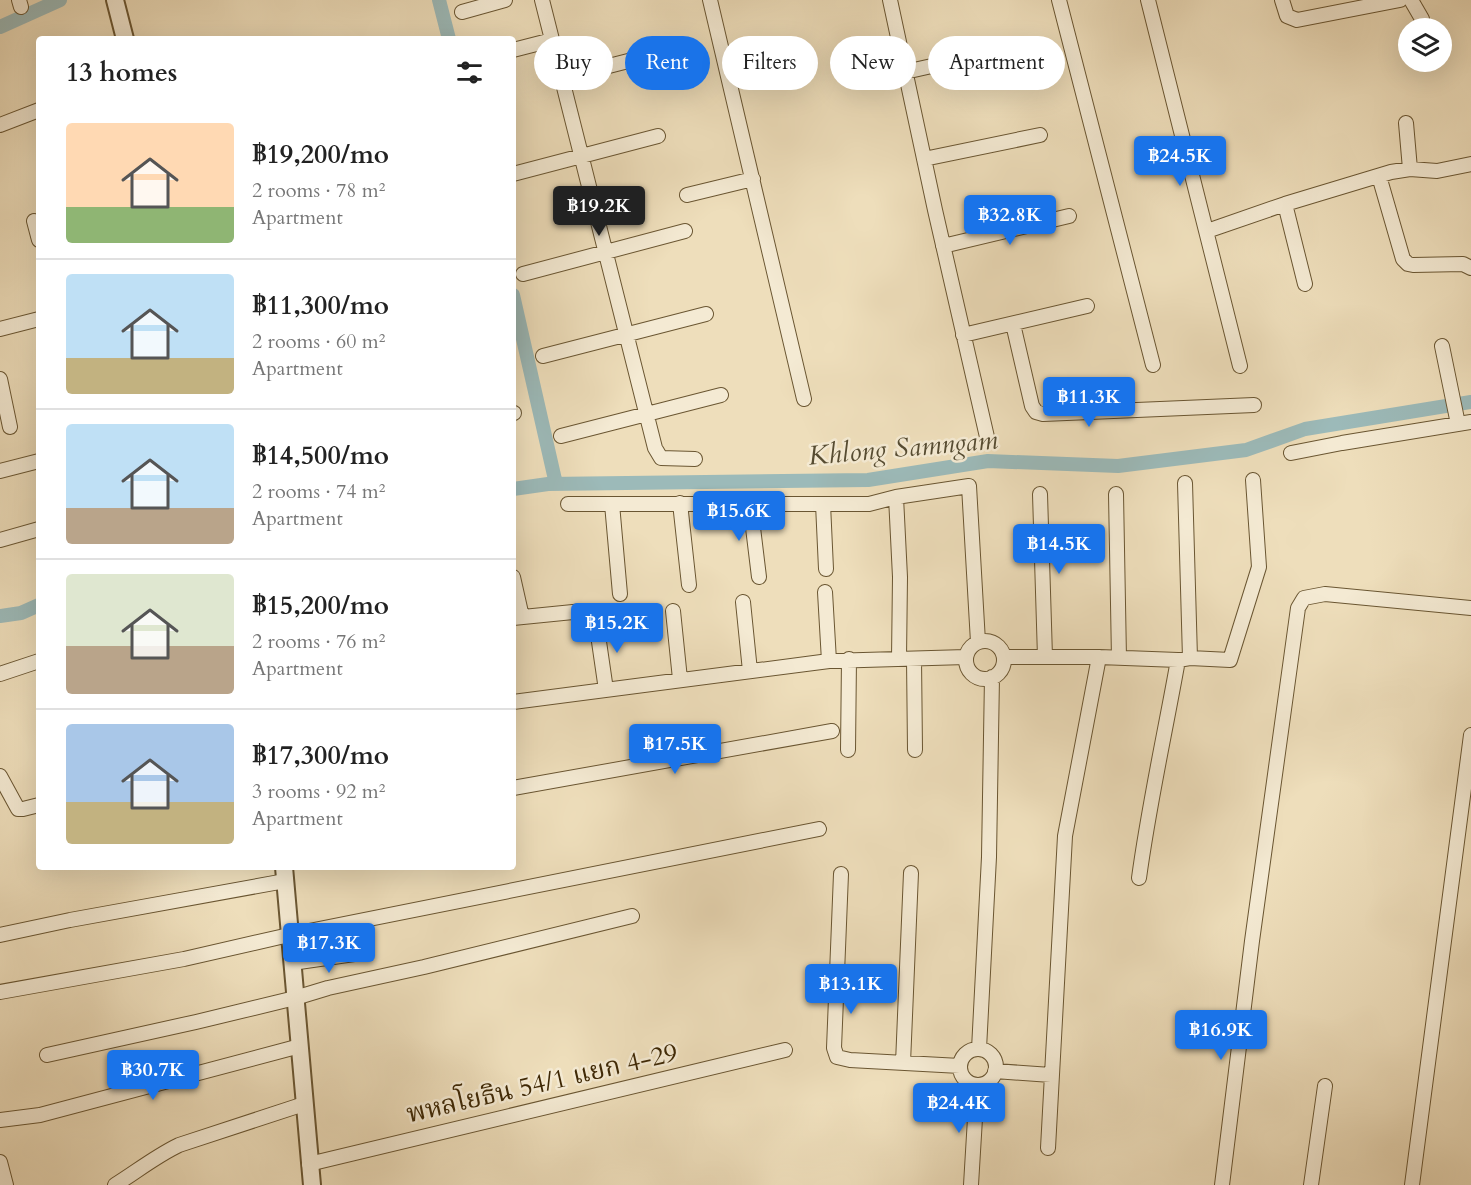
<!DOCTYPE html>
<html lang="en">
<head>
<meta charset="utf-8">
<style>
	:root { --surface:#fff; --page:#f6f6f6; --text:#222; --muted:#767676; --line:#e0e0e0; --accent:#1a73e8 }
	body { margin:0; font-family:Cardo,"Noto Serif Thai",serif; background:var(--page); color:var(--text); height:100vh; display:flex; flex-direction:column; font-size:22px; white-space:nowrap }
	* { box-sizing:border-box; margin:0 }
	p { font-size:20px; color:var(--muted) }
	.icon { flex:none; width:33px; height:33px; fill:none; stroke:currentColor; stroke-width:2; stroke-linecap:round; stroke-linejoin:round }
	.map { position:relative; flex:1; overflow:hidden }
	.details { position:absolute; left:36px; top:36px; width:480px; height:834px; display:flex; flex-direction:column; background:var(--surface); border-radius:6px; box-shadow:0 6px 24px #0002 }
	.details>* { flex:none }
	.banner { position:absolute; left:534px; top:36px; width:570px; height:54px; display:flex; gap:12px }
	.tools { position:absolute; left:1398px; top:18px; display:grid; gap:12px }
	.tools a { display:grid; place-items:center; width:54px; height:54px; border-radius:50%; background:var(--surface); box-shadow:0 6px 24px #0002; font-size:30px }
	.price { position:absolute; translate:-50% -51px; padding:0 14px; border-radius:6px; background:var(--accent); color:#fff; font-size:20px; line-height:39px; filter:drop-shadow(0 2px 3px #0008) }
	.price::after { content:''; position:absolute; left:50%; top:36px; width:18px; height:14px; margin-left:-9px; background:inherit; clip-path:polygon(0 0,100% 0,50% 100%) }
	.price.current { background:#222; color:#fff }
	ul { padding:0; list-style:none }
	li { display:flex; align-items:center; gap:18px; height:150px; padding:0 30px }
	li+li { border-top:2px solid var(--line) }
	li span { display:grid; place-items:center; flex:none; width:168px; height:120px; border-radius:6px; color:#555 }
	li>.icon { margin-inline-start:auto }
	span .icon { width:72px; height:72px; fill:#fffc; stroke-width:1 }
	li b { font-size:26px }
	h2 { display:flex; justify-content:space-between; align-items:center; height:72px; padding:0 30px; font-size:26px }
	.tag { padding:0 21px; border-radius:27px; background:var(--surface); box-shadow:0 6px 24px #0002; font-size:21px; line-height:54px }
	.tag.current { background:var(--accent); color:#fff }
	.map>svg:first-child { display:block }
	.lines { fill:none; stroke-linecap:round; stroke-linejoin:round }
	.canal { stroke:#9cbab9; stroke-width:14 }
	.minor-casing { stroke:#6a5632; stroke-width:16 }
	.tertiary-casing { stroke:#6a5632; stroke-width:20 }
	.minor { stroke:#f4ead3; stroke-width:14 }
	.tertiary { stroke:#f4ead3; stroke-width:16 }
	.labels { text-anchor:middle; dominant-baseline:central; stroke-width:5; stroke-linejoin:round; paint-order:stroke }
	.street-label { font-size:26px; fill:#3e2805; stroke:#f4ead3 }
	.water-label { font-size:27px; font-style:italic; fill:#564c32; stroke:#f4ead3 }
</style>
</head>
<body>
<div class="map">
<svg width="1471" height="1185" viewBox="0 0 1471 1185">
	<rect width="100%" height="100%" fill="#eedebb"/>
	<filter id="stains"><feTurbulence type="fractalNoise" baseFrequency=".00333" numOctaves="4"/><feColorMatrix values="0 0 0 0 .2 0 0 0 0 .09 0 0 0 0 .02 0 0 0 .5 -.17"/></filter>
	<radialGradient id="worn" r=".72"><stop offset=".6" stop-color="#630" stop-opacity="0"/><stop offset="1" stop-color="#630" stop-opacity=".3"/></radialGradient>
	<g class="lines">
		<path class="canal" d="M439,0L449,39
			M0,27L60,0
			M513,295L556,484
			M513,489L548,484L868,480L988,461L1118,466L1246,450L1305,429L1471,402
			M0,616L21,613L39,605"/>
		<g class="minor-casing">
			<path id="minor" d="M19,0L21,7
				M542,0L655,448L661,458L695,459
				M710,0L804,399
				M890,0L935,210L987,437
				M1059,0L1153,365
				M1148,0L1240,366
				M1282,0L1287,16L1297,20L1400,0
				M1411,0L1422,19
				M462,12L505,0
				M513,50L552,40
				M905,72L1012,48
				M562,78L636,59
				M1406,123L1410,169
				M0,125L39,110
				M924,159L1040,135
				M513,174L658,136
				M1379,176L1403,259L1408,264L1413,265L1463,264L1471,268
				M687,195L753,179
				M1285,204L1305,284
				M34,221L39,240
				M1207,231L1285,204L1391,172L1410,169L1437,171L1471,164
				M943,246L1069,216
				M523,274L685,231
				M1013,324L1032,406L1036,412L1043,414L1254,405
				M0,329L39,319
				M963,335L1087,306
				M1442,346L1458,424
				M543,356L706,314
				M0,379L10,427
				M513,413H514
				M561,436L721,395
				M1291,453L1342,443L1471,422
				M0,471L39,461
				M1185,483L1190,658
				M1040,494L1045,657
				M1116,494L1119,658
				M896,497L969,486L978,642
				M680,503L689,585
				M750,503L759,577
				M568,504H869L896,497L900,577L899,658
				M612,504L620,594
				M823,504L826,569
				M0,540L39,529
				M513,577L522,617
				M825,592L829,661
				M743,602L750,671
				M673,611L680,679
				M513,618L583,611
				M596,621L606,690
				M966 660a19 19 0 1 1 38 0a19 19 0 1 1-38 0Z
				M1004,657H1099L1178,660L1190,658L1230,660L1259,567L1253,480
				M914,659L915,750
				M0,674L39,661
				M513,702L829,661L966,657
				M848,750L849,659
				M0,776L18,809H23L39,805
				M513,788L832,731
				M841,874L834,1048L837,1057L850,1060L960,1066
				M1139,878C1149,804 1165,733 1178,660
				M0,935L70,920L285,881
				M292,963L361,953
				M0,992L184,959L289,935L819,829
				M979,1049L989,857L992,677
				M960 1067a18 18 0 1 1 36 0a18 18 0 1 1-36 0Z
				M47,1055L196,1022L295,998L328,988L424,967L632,916
				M903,1063L911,873
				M995,1071L1051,1075
				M0,1120L40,1115L300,1046
				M1048,1148L1065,836L1099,657
				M0,1162L6,1185
				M309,1164L785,1050
				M115,1185C136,1172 156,1156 179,1145L304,1104
				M971,1185L977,1085
				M1222,1185L1252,941L1298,608L1304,598L1325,594L1471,608
				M1311,1185L1325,1086
				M1412,1185L1471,735"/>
		</g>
		<g class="tertiary-casing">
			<path id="tertiary" d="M115,0L125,39
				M284,867L312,1185"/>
		</g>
		<use href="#minor" class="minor"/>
		<use href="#tertiary" class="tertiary"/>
	</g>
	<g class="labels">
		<g class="street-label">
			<text transform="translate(542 1083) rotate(-13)">พหลโยธิน 54/1 แยก 4-29</text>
		</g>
		<g class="water-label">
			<text transform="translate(903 448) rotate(-5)">Khlong Samngam</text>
		</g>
	</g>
	<rect width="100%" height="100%" filter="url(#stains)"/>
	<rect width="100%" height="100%" fill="url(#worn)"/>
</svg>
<div class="tools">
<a><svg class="icon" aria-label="layers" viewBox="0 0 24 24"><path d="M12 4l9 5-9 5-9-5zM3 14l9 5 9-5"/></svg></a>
</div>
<b class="price" style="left:1180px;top:187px">฿24.5K</b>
<b class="price current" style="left:599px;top:237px">฿19.2K</b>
<b class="price" style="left:1010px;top:246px">฿32.8K</b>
<b class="price" style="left:1089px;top:428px">฿11.3K</b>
<b class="price" style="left:739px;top:542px">฿15.6K</b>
<b class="price" style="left:1059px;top:575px">฿14.5K</b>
<b class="price" style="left:617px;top:654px">฿15.2K</b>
<b class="price" style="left:675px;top:775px">฿17.5K</b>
<b class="price" style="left:329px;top:974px">฿17.3K</b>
<b class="price" style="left:851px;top:1015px">฿13.1K</b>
<b class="price" style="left:1221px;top:1061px">฿16.9K</b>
<b class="price" style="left:153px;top:1101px">฿30.7K</b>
<b class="price" style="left:959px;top:1134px">฿24.4K</b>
<div class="banner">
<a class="tag">Buy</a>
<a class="tag current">Rent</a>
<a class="tag">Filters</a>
<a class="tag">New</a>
<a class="tag">Apartment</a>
</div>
<section class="details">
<h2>13 homes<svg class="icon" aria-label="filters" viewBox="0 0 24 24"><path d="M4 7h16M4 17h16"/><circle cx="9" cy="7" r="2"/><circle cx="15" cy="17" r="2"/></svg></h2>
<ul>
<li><span style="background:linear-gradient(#ffd9b3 70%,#8fb573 0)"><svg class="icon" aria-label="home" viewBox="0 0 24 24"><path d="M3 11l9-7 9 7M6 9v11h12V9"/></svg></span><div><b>฿19,200/mo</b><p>2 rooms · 78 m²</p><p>Apartment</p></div></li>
<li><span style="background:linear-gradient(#bfe0f5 70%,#c2b280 0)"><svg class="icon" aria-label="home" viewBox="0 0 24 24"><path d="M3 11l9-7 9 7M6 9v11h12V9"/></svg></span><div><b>฿11,300/mo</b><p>2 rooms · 60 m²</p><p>Apartment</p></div></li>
<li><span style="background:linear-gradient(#bfe0f5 70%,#b9a48a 0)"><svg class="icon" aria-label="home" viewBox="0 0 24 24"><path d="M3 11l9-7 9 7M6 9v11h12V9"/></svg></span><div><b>฿14,500/mo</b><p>2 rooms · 74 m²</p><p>Apartment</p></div></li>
<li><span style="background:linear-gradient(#dfe7d0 60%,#b9a48a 0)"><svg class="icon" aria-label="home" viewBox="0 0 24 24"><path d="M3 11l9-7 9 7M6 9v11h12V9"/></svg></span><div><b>฿15,200/mo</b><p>2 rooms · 76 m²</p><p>Apartment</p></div></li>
<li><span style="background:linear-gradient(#a9c7e8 65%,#c2b280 0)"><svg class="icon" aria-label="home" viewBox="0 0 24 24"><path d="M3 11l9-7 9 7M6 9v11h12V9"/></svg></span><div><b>฿17,300/mo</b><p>3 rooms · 92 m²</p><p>Apartment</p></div></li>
</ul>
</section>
</div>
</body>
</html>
